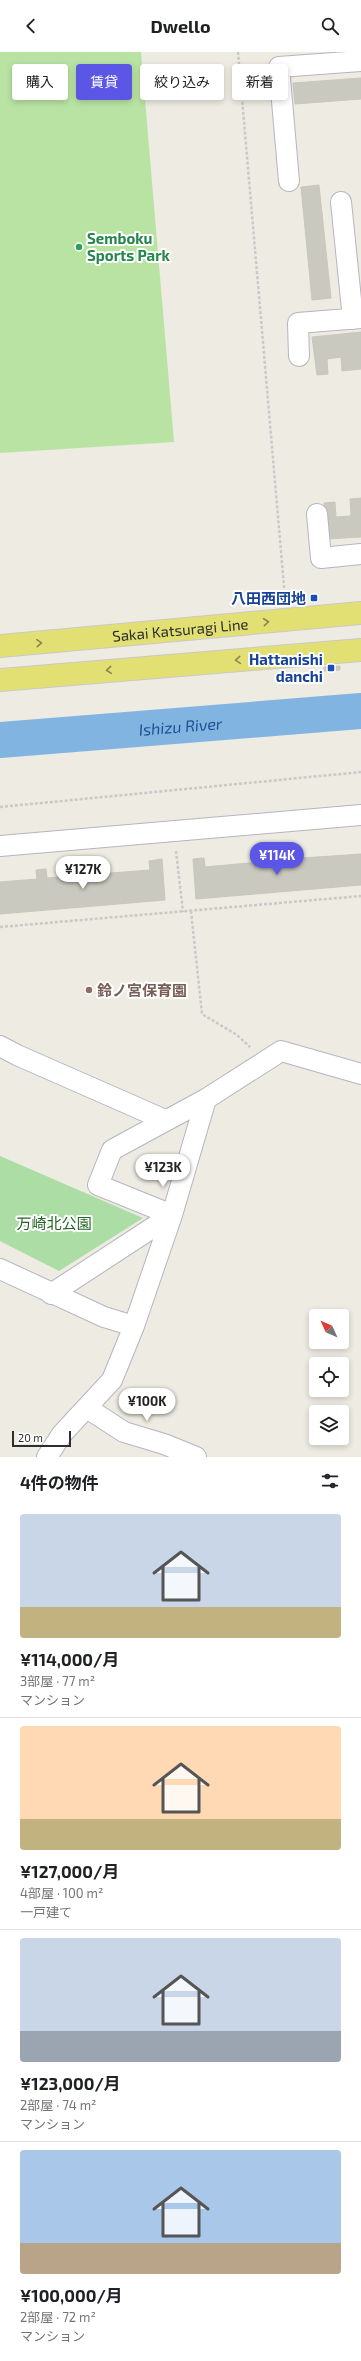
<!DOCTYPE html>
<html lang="ja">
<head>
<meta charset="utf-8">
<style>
	:root { --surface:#fff; --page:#f6f6f6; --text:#202124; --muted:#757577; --line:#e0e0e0; --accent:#5b56e6 }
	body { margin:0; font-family:"Exo 2","Noto Sans JP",sans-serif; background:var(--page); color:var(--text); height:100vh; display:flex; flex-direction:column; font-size:15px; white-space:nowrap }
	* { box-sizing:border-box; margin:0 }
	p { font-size:13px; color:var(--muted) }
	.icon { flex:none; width:22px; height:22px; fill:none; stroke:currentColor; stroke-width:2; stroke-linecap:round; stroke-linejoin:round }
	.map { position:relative; height:1405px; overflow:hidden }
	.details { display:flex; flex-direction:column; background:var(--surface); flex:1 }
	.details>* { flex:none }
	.guide { position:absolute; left:12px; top:12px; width:337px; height:36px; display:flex; gap:8px }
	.needle { width:26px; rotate:315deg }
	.fabs { position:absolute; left:309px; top:1257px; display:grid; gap:8px }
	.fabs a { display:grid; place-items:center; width:40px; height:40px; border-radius:4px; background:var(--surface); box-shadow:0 2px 6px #0003; font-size:20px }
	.scale { position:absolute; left:12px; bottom:10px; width:59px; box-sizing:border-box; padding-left:4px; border:2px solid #2e2e2e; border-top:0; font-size:11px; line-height:14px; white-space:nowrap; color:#2e2e2e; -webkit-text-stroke:3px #fff; paint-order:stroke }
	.price { position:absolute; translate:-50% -34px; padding:0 9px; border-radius:14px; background:#fff; color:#222; font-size:13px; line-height:26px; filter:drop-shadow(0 1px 2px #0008) }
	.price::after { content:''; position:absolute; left:50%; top:24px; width:12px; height:9px; margin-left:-6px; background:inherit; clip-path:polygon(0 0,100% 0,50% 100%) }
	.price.active { background:var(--accent); color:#fff }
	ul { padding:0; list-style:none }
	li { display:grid; align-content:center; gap:8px; height:212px; padding:0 20px }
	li+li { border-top:1px solid var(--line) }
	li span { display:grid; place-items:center; height:124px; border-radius:4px; color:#555 }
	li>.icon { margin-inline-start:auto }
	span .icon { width:72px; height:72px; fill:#fffc; stroke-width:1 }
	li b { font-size:17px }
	h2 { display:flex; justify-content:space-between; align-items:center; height:48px; padding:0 20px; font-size:17px }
	.pill { padding:0 14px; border-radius:4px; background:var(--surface); box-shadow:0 2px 6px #0003; font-size:14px; line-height:36px }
	.pill.active { background:var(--accent); color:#fff }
	header { display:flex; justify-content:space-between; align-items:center; height:52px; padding:0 20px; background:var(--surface); font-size:18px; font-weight:700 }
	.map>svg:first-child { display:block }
	.green { fill:#acdda5 }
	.pitch { fill:#b9e3a3 }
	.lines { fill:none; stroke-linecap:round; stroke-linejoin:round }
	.river { stroke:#82b4e2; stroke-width:36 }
	.building { fill:#cac9c0; stroke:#c9c7bc }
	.minor-casing { stroke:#b6b5c0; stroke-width:22 }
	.major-casing { stroke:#c9c9c9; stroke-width:24 }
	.path { stroke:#c9c9c9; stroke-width:2.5; stroke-dasharray:3 2; stroke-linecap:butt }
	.minor { stroke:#fff; stroke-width:20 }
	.major { stroke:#e2e073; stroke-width:22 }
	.oneway { stroke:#888750 }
	.leisure-dot { fill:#2e9e5b; stroke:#fff; stroke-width:1.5 }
	.transit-dot { fill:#1a4fb4; stroke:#fff; stroke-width:1.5 }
	.education-dot { fill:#8d6e63; stroke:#fff; stroke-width:1.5 }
	.labels { text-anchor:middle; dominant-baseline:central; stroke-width:4; stroke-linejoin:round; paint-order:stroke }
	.leisure-label { font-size:15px; font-weight:bold; fill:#27864d; stroke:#fff; text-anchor:start }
	.transit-label { font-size:15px; font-weight:bold; fill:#164399; stroke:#fff; text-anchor:end }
	.street-label { font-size:15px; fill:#2e2e2e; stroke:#fff }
	.education-label { font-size:15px; font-weight:bold; fill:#785e54; stroke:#fff; text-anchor:start }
	.park-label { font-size:15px; fill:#246425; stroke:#fff }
	.water-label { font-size:16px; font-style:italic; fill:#1e5091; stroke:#fff }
</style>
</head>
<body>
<header><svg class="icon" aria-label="back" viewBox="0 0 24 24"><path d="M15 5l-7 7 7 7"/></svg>Dwello<svg class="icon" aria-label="search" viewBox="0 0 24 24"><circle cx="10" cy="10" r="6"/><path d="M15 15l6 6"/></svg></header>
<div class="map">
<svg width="361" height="1405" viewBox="0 0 361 1405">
	<rect width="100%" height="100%" fill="#edebe2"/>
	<path class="green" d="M0,1104L143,1166L59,1219L0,1189Z"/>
	<path class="pitch" d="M0,0H141L174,390L0,401Z"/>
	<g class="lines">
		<path class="river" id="s1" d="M0,688L361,659"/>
	</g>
	<path class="building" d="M361,26V47L295,52L293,31Z
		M319,133L331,246L312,248L301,135Z
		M361,280V317L342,319L341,305L327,307L328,322L317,323L312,285Z
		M361,446V485L327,487L324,451L335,450L336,465L351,464L350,447Z
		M340,614V618L324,619V615Z
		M302,798L303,806L361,802V833L196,847L193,807L204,806L205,815L293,807L292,799Z
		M162,807L165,848L0,862V830L37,827L36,818L46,817L47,826L150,818L149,809Z"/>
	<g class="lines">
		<g class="minor-casing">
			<path id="minor" d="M289,129L279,15L361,9
				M341,150L353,267
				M299,304L298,271L361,266
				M317,462L321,506L361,502
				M0,794L361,763
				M0,994L17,1003L165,1068
				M0,1217L104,1265L134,1274
				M51,1242L172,1163L98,1133L112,1098L206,1047
				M87,1356L124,1380L164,1392L196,1405
				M47,1405L62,1382L112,1328L134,1274L172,1163L206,1047L281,999L361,1022"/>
		</g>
		<g class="major-casing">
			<g id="major">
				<path id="s2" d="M0,594L361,561"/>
				<path d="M0,628L361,598"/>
			</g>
		</g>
		<path class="path" d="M238,0L285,546
			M0,755L361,720
			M176,799L183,860
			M191,859L202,962L237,983L250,995
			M0,875L361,844"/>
		<use href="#minor" class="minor"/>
		<use href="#major" class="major"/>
	</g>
	<defs><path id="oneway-chevron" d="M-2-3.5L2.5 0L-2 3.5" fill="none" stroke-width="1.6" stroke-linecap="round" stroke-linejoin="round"/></defs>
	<g class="oneway">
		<use href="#oneway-chevron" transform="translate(266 570) rotate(-6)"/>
		<use href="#oneway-chevron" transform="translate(39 591) rotate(-4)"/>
		<use href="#oneway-chevron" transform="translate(238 608) rotate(176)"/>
		<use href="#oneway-chevron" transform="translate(109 618) rotate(175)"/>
	</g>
	<circle class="leisure-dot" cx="79" cy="195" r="4"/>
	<g class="transit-dot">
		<rect x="310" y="542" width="8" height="8" rx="2"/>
		<rect x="327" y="612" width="8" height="8" rx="2"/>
	</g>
	<circle class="education-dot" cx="89" cy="938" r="4"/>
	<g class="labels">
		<g class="leisure-label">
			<text x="87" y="186">Semboku<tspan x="87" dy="17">Sports Park</tspan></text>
		</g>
		<g class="transit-label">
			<text x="306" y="546">八田西団地</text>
			<text x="323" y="607">Hattanishi<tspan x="323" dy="17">danchi</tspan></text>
		</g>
		<g class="street-label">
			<text stroke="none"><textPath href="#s2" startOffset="181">Sakai Katsuragi Line</textPath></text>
		</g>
		<g class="education-label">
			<text x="97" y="938">鈴ノ宮保育園</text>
		</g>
		<g class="park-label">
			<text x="54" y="1171">万崎北公園</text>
		</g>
		<g class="water-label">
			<text stroke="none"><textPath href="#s1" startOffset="181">Ishizu River</textPath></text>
		</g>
	</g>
</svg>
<div class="fabs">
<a><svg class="needle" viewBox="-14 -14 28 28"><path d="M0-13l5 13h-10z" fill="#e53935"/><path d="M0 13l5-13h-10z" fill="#757577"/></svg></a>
<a><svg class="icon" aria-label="locate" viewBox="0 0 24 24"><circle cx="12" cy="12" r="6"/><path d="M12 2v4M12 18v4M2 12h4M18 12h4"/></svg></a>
<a><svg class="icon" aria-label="layers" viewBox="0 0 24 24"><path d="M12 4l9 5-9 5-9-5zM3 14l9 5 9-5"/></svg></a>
</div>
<div class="scale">20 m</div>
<b class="price active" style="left:277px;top:824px">¥114K</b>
<b class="price" style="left:83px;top:838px">¥127K</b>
<b class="price" style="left:163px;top:1136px">¥123K</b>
<b class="price" style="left:147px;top:1370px">¥100K</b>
<div class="guide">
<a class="pill">購入</a>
<a class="pill active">賃貸</a>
<a class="pill">絞り込み</a>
<a class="pill">新着</a>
</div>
</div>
<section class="details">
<h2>4件の物件<svg class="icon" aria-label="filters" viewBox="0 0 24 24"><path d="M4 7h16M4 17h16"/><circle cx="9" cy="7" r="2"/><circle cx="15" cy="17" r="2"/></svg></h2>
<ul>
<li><span style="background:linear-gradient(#c9d6e8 75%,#c2b280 0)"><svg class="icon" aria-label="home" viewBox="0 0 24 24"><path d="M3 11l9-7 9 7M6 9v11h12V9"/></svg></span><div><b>¥114,000/月</b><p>3部屋 · 77 m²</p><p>マンション</p></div></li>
<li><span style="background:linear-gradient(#ffd9b3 75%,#c2b280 0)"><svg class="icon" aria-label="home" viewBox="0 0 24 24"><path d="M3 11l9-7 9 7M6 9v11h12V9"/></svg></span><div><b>¥127,000/月</b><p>4部屋 · 100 m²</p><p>一戸建て</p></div></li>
<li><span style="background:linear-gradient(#c9d6e8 75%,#9aa5b1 0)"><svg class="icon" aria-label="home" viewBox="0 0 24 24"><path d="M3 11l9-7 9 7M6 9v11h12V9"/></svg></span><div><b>¥123,000/月</b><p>2部屋 · 74 m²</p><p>マンション</p></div></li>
<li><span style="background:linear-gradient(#a9c7e8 75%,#b9a48a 0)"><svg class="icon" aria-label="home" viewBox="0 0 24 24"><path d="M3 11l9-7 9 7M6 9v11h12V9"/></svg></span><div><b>¥100,000/月</b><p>2部屋 · 72 m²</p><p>マンション</p></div></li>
</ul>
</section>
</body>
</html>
